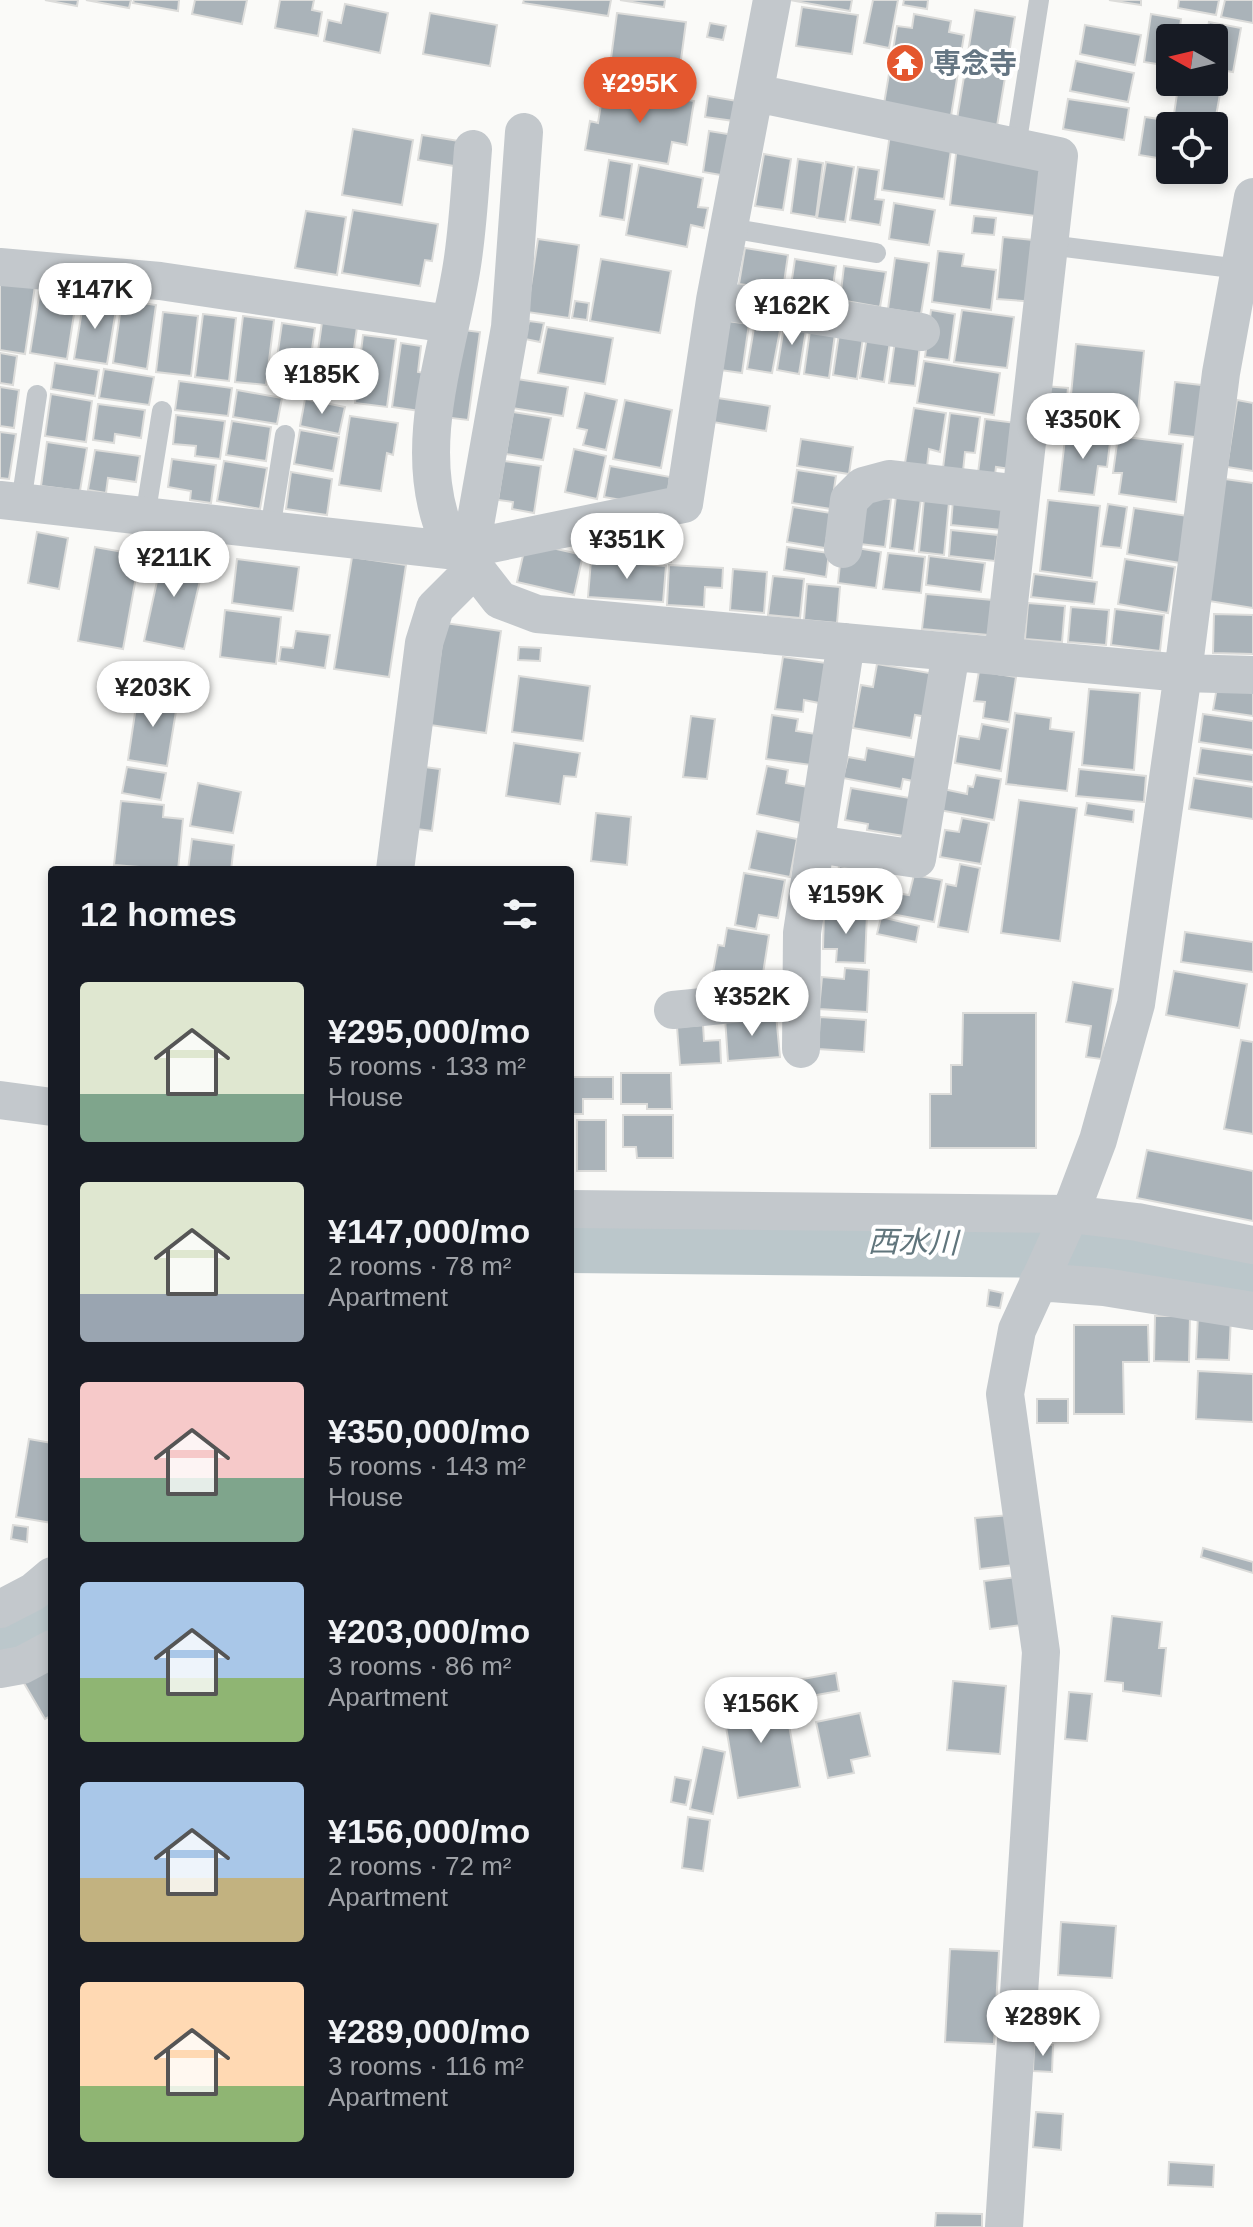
<!DOCTYPE html>
<html lang="en">
<head>
<meta charset="utf-8">
<style>
	:root { --surface:#171b24; --page:#20242c; --text:#f1f3f6; --muted:#9ea1a6; --accent:#e4572e }
	body { margin:0; font-family:Arial,"Noto Sans JP",sans-serif; background:var(--page); color:var(--text); height:100vh; display:flex; flex-direction:column; font-size:30px; white-space:nowrap }
	* { box-sizing:border-box; margin:0 }
	p { font-size:26px; color:var(--muted) }
	.icon { flex:none; width:44px; height:44px; fill:none; stroke:currentColor; stroke-width:2; stroke-linecap:round; stroke-linejoin:round }
	.map { position:relative; flex:1; overflow:hidden }
	.side { position:absolute; left:48px; top:866px; width:526px; height:1312px; display:flex; flex-direction:column; background:var(--surface); border-radius:8px; box-shadow:0 4px 12px #0003 }
	.side>* { flex:none }
	.needle { width:52px; rotate:278deg }
	.fabs { position:absolute; left:1156px; top:24px; display:grid; gap:16px }
	.fabs a { display:grid; place-items:center; width:72px; height:72px; border-radius:8px; background:var(--surface); box-shadow:0 4px 12px #0003; font-size:40px }
	.price { position:absolute; translate:-50% -68px; padding:0 18px; border-radius:28px; background:#fff; color:#222; font-size:26px; line-height:52px; filter:drop-shadow(0 2px 4px #0008) }
	.price::after { content:''; position:absolute; left:50%; top:48px; width:24px; height:18px; margin-left:-12px; background:inherit; clip-path:polygon(0 0,100% 0,50% 100%) }
	.price.on { background:var(--accent); color:#fff }
	ul { padding:0; list-style:none }
	li { display:flex; align-items:center; gap:24px; height:200px; padding:0 32px }
	li span { display:grid; place-items:center; flex:none; width:224px; height:160px; border-radius:8px; color:#555 }
	li>.icon { margin-inline-start:auto }
	span .icon { width:96px; height:96px; fill:#fffc; stroke-width:1 }
	li b { font-size:34px }
	h2 { display:flex; justify-content:space-between; align-items:center; height:96px; padding:0 32px; font-size:34px }
	.map>svg:first-child { display:block }
	.lines { fill:none; stroke-linecap:round; stroke-linejoin:round }
	.river { stroke:#bbc7cb; stroke-width:68 }
	.building { fill:#aab3b9; stroke:#dcdcda; stroke-width:2 }
	.service { stroke:#c3c8cc; stroke-width:20 }
	.minor { stroke:#c3c8cc; stroke-width:38 }
	.labels { text-anchor:middle; dominant-baseline:central; stroke-width:8; stroke-linejoin:round; paint-order:stroke }
	.poi-label { font-size:28px; font-weight:bold; fill:#657683; stroke:#fff; text-anchor:start }
	.water-label { font-size:30px; font-style:italic; fill:#60757c; stroke:#fff }
</style>
</head>
<body>
<div class="map">
<svg width="1253" height="2227" viewBox="0 0 1253 2227">
	<rect width="100%" height="100%" fill="#fafaf8"/>
	<g class="lines">
		<path class="river" d="M570,1239L1065,1244L1147,1251L1253,1271
			M0,1635L48,1620L52,1616"/>
	</g>
	<path class="building" d="M45,0H78L77,6Z
		M86,0H131L129,8Z
		M134,0H179L178,11L133,3Z
		M195,0H247L242,24L192,14Z
		M280,0H314L312,10L322,12L318,36L275,28Z
		M524,0H611L608,16L523,3Z
		M620,0H665L664,7Z
		M790,0H852L850,11Z
		M873,0H898L889,48L864,43Z
		M904,0H928L927,9L903,5Z
		M1109,0H1141V5Z
		M1179,0H1219L1216,15L1178,8Z
		M1225,0H1253V23L1221,17Z
		M345,4L388,13L380,53L324,41L328,20L341,23Z
		M802,7L858,15L852,54L796,46Z
		M975,10L1015,17L996,132L956,125Z
		M430,13L497,25L490,66L423,54Z
		M617,13L686,22L677,90L608,81Z
		M914,14L951,21L949,32L964,35L951,116L884,104L897,26L912,28Z
		M1151,14L1181,19L1179,35L1193,38H1170V66L1144,62Z
		M1209,22L1241,28L1233,72L1214,69V38H1206Z
		M710,23L726,26L723,40L707,37Z
		M1085,25L1141,35L1135,65L1080,54Z
		M1076,61L1134,73L1128,102L1070,91Z
		M604,85L694,101L687,145L672,142L668,164L585,150L590,121L598,123Z
		M1178,87L1220,94L1214,127L1170,126V160L1139,155L1145,117L1173,121Z
		M708,96L737,101L734,121L705,117Z
		M1068,99L1129,108L1124,140L1063,129Z
		M353,129L413,140L402,205L342,195Z
		M709,131L734,135L727,176L703,172Z
		M890,134L952,143L944,199L882,190Z
		M422,135L459,141L454,166L418,160Z
		M957,146L1049,166L1043,217L950,205Z
		M764,154L791,159L783,210L755,206Z
		M798,159L823,163L816,217L791,213Z
		M609,160L632,164L624,220L600,216Z
		M826,162L854,167L845,222L817,218Z
		M639,165L703,178L698,207L708,208L704,228L691,225L687,247L626,235Z
		M858,167L879,170L875,199L884,200L880,225L850,220Z
		M894,203L935,210L929,245L889,239Z
		M353,210L438,224L432,261L425,260L420,286L342,273Z
		M306,211L346,217L337,275L295,268Z
		M974,216L996,218L994,235L972,233Z
		M1003,237L1043,241L1037,302L997,299Z
		M538,239L579,245L569,318L527,312Z
		M745,248L788,255L783,290L739,284Z
		M938,251L964,254L962,266L996,270L991,310L932,302Z
		M895,258L929,263L921,314L888,309Z
		M601,259L671,271L660,333L590,321Z
		M795,259L836,266L831,299L790,292Z
		M844,266L886,272L880,307L840,300Z
		M0,281L35,286L25,354L0,350Z
		M40,290L77,295L67,359L30,353Z
		M84,298L117,304L107,364L74,359Z
		M122,300L156,305L147,369L113,363Z
		M575,301L589,303L587,320L572,318Z
		M931,310L955,314L949,360L925,357Z
		M962,310L1014,317L1007,368L954,362Z
		M163,312L198,316L191,376L156,372Z
		M203,314L236,318L229,381L195,377Z
		M323,315L358,320L347,399L312,394Z
		M243,316L274,320L266,385L235,382Z
		M756,316L782,320L772,373L747,369Z
		M785,320L807,324L799,374L777,370Z
		M529,321L544,323L540,342L525,339Z
		M728,321L749,324L742,373L720,370Z
		M282,323L315,328L306,391L273,386Z
		M811,323L836,327L829,378L804,374Z
		M547,327L613,338L605,384L538,373Z
		M840,327L864,331L857,379L833,375Z
		M455,329L480,332L468,420L443,417Z
		M868,331L891,335L884,382L860,378Z
		M896,334L921,337L915,386L889,383Z
		M363,335L396,339L387,407L355,403Z
		M401,343L421,346L418,372L432,374L427,412L392,407Z
		M1076,344L1144,351L1136,432L1068,425Z
		M0,353L17,356L13,385L0,383Z
		M924,361L1000,373L994,415L917,403Z
		M55,363L99,370L95,396L51,389Z
		M104,369L154,377L149,405L99,398Z
		M517,379L568,387L563,416L512,408Z
		M179,381L232,388L228,416L175,410Z
		M1175,382L1210,386L1203,438L1169,434Z
		M1044,386L1068,388L1064,426L1040,423Z
		M0,387L19,390L14,428L0,426Z
		M237,390L282,398L277,424L233,417Z
		M585,393L617,400L606,450L583,445L587,430L577,428Z
		M51,394L92,401L86,442L45,436Z
		M711,397L770,406L766,431L707,421Z
		M305,399L345,407L339,434L300,426Z
		M625,400L672,410L661,468L613,459Z
		M1237,400L1253,403V471L1227,467Z
		M98,404L145,410L141,438L115,434L114,443L93,440Z
		M914,408L946,413L940,452L929,449L927,467L905,463Z
		M513,412L551,418L543,460L506,454Z
		M950,413L980,417L975,453L965,452L963,471L943,468Z
		M176,415L225,421L220,459L195,456L196,446L173,444Z
		M350,416L398,423L393,455L387,453L381,491L339,485Z
		M985,419L1016,423L1010,469L996,467L995,475L978,473Z
		M232,421L271,427L266,461L226,455Z
		M300,430L339,437L333,471L294,464Z
		M1066,430L1111,435L1107,467L1098,466L1094,495L1059,491Z
		M0,432L16,434L9,479L0,478Z
		M1118,436L1183,444L1176,502L1119,494L1122,473H1113Z
		M801,439L853,447L849,474L797,466Z
		M47,442L87,448L80,491L41,486Z
		M574,449L606,456L597,499L565,492Z
		M95,450L140,456L136,482L108,478L106,493L88,490Z
		M172,459L216,465L211,503L190,500L191,491L168,487Z
		M224,461L267,468L260,509L217,501Z
		M504,461L541,466L534,513L512,509L513,502L498,500Z
		M610,466L670,477L667,499L627,501L604,497Z
		M797,470L836,476L831,509L792,503Z
		M291,472L332,479L327,515L286,509Z
		M1225,479L1253,483V608L1209,601Z
		M865,496L891,499L885,547L860,544Z
		M896,496L921,499L914,551L890,548Z
		M924,499L949,502L944,555L919,552Z
		M953,500L1004,505L1002,530L951,525Z
		M1048,500L1100,506L1092,578L1040,571Z
		M1108,504L1127,507L1121,548L1101,546Z
		M793,507L831,513L825,548L787,542Z
		M1134,508L1188,516L1180,563L1127,554Z
		M674,525L671,562L586,557L588,534Z
		M951,530L998,535L995,561L949,556Z
		M37,532L68,538L59,589L28,583Z
		M526,542L583,555L574,595L517,582Z
		M95,547L140,555L123,649L78,641Z
		M787,547L829,553L826,577L784,570Z
		M857,548L881,552L876,588L838,583L841,554Z
		M164,549L205,559L184,649L144,641Z
		M888,553L925,557L921,593L883,589Z
		M929,556L985,563L981,592L926,585Z
		M352,557L406,565L389,677L334,669Z
		M237,559L299,567L293,611L232,603Z
		M1125,559L1175,567L1168,613L1118,604Z
		M591,560L666,566L663,602L588,597Z
		M669,565L723,568L722,588L705,587L704,607L667,605Z
		M733,569L767,572L764,613L730,610Z
		M1034,574L1097,582L1094,604L1031,597Z
		M773,576L804,579L800,618L768,615Z
		M807,584L840,587L837,623L804,620Z
		M926,594L993,600L989,635L922,629Z
		M1028,603L1065,606L1062,642L1025,639Z
		M1071,607L1109,610L1106,645L1068,642Z
		M1115,609L1164,615L1160,651L1111,645Z
		M225,610L281,617L276,664L220,657Z
		M1214,614L1253,615V654L1213,653Z
		M445,623L501,631L486,733L430,725Z
		M296,631L330,635L325,668L279,661L281,647L293,648Z
		M519,647L541,648L540,661L518,660Z
		M783,657L826,663L819,703L804,700L803,712L775,709Z
		M877,664L935,674L927,717L915,715L911,738L853,728L861,685L873,687Z
		M979,671L1016,677L1009,722L983,718L985,702L974,701Z
		M519,676L590,686L583,741L512,732Z
		M1217,687L1253,692V716L1213,710Z
		M1089,689L1140,693L1134,770L1082,765Z
		M138,693L178,699L167,766L128,760Z
		M1015,713L1051,718L1050,729L1074,732L1067,791L1006,784Z
		M1203,714L1253,721V750L1199,742Z
		M772,715L798,719L796,731L816,734L811,765L766,759Z
		M691,716L715,719L707,779L683,777Z
		M982,724L1008,729L1001,771L955,763L959,736L979,739Z
		M514,743L580,753L576,777L564,776L560,804L506,796Z
		M867,748L918,758L913,781L903,779L901,789L843,778L848,757L865,760Z
		M1201,748L1253,755V782L1197,774Z
		M417,766L440,769L432,831L409,828Z
		M767,766L788,770L786,783L808,787L801,823L757,814Z
		M127,767L166,773L161,800L122,793Z
		M1079,769L1146,776L1144,802L1076,796Z
		M976,775L1001,779L994,820L939,810L943,789L967,794L968,786L973,787Z
		M1194,778L1253,787V819L1189,809Z
		M198,783L241,792L233,833L190,826Z
		M851,788L910,798L904,836L867,830L868,824L845,820Z
		M1019,800L1077,808L1060,941L1001,933Z
		M121,801L164,805L163,817L183,819L178,870L114,865Z
		M1087,803L1134,810L1133,822L1085,815Z
		M596,813L631,817L627,865L591,861Z
		M962,818L989,823L981,864L940,857L945,830L959,832Z
		M757,831L797,839L790,877L749,869Z
		M192,839L234,845L231,870H188Z
		M960,864L980,868L968,932L938,927L946,884L956,886Z
		M839,866L889,875L883,913L817,901L820,883L836,886Z
		M744,873L785,880L778,918L759,915L756,929L735,925Z
		M914,875L942,880L934,922L886,913L890,892L909,895Z
		M824,912L867,913L865,963L836,962L837,949H823Z
		M881,917L919,926L916,942L877,934Z
		M727,928L769,935L762,980L741,976L740,982L712,978L718,945L724,946Z
		M1185,932L1253,942V972L1181,962Z
		M845,968L869,970L867,1012L819,1009L822,977L844,979Z
		M1174,971L1247,984L1239,1028L1166,1015Z
		M1073,982L1113,989L1101,1059L1086,1057L1091,1026L1066,1022Z
		M963,1013H1036V1148H930V1094H951V1065H962Z
		M776,1014L780,1057L728,1061L725,1018Z
		M820,1017L866,1020L864,1052L818,1049Z
		M703,1025L704,1041L720,1040L721,1063L680,1065L677,1027Z
		M1241,1040L1253,1042V1134L1224,1129Z
		M621,1073H671L672,1109H647V1104H621Z
		M570,1077H613V1099H583V1114H570Z
		M623,1115H673V1158H637L636,1147H623Z
		M570,1120H573L571,1171H570Z
		M577,1120H606V1171H577Z
		M1147,1150L1253,1171V1221L1137,1198Z
		M989,1290L1003,1293L1000,1308L987,1306Z
		M1198,1315L1231,1316L1229,1360L1196,1359Z
		M1155,1316H1190L1189,1362L1154,1361Z
		M1074,1325H1148L1149,1362H1123L1124,1414H1074Z
		M1198,1371L1253,1374V1422L1196,1419Z
		M1037,1399H1068V1423H1037Z
		M29,1439L52,1443V1523L16,1517Z
		M1010,1515L1014,1565L980,1569L975,1518Z
		M13,1525L28,1527L27,1542L11,1539Z
		M1203,1548L1253,1562V1573L1201,1557Z
		M1017,1577L1022,1625L990,1629L984,1581Z
		M1112,1616L1162,1622L1159,1648H1166L1161,1696L1123,1691V1683L1105,1681Z
		M52,1667V1715L45,1719L24,1683Z
		M836,1673L839,1691L800,1698L797,1680Z
		M953,1681L1006,1686L1000,1754L947,1750Z
		M783,1691L800,1787L738,1798L722,1703Z
		M1069,1692L1092,1694L1087,1741L1065,1739Z
		M860,1713L870,1756L851,1760L854,1773L828,1778L816,1722Z
		M703,1747L725,1752L713,1814L690,1809Z
		M675,1777L691,1780L686,1805L671,1802Z
		M688,1817L710,1820L703,1871L682,1868Z
		M1061,1922L1116,1926L1112,1978L1058,1975Z
		M950,1949L999,1951L994,2044L945,2042Z
		M1034,2045H1053L1052,2072L1033,2071Z
		M1036,2112L1063,2114L1061,2150L1033,2147Z
		M1169,2162L1214,2165L1213,2187L1168,2185Z
		M936,2213L982,2214V2227H935Z"/>
	<g class="lines">
		<path class="service" d="M1016,147L1039,0
			M729,228L876,253
			M1049,245L1240,269
			M21,503L37,395
			M145,517L162,411
			M270,530L285,435"/>
		<path class="minor" d="M755,93L1059,156L1003,657
			M524,132L510,327L475,525L457,551L475,568L500,600L537,614L1183,673L1253,675
			M0,267L160,281L449,324
			M715,300L921,332
			M0,500L457,551L684,504L715,300L772,0
			M843,549L849,500L863,486L889,479L1021,494
			M457,551C452,542 445,533 442,524C413,439 449,349 462,265C468,227 470,187 473,149
			M816,844L917,859L951,652
			M395,870L424,643L435,608L475,568
			M673,1010L801,997
			M801,1049L802,933L846,642
			M0,1100L52,1107
			M570,1209L1070,1214L1137,1222L1253,1245
			M1038,1282L1104,1287L1253,1311
			M0,1609L33,1592L52,1576
			M0,1669L22,1665L52,1649
			M1004,2227L1041,1652L1005,1394L1017,1330L1070,1214L1098,1140L1136,1004L1183,673L1221,373L1253,197"/>
	</g>
	<defs>
		<g id="temple-disc" transform="scale(2)"><circle r="9.5" fill="#e4572e" stroke="#fff"/><path d="M0-6L5-2H3V0L6.5 2.5H4V6H1.5V3h-3V6H-4V2.5H-6.5L-3 0V-2H-5Z" fill="#fff"/></g>
	</defs>
	<g fill-rule="evenodd">
		<use href="#temple-disc" x="905" y="63"/>
	</g>
	<g class="labels">
		<g class="poi-label">
			<text x="933" y="63">専念寺</text>
		</g>
		<g class="water-label">
			<text transform="translate(913 1242) rotate(1)">西水川</text>
		</g>
	</g>
</svg>
<div class="fabs">
<a><svg class="needle" viewBox="-14 -14 28 28"><path d="M0-13l5 13h-10z" fill="#e53935"/><path d="M0 13l5-13h-10z" fill="#9ea1a6"/></svg></a>
<a><svg class="icon" aria-label="locate" viewBox="0 0 24 24"><circle cx="12" cy="12" r="6"/><path d="M12 2v4M12 18v4M2 12h4M18 12h4"/></svg></a>
</div>
<b class="price on" style="left:640px;top:125px">¥295K</b>
<b class="price" style="left:95px;top:331px">¥147K</b>
<b class="price" style="left:792px;top:347px">¥162K</b>
<b class="price" style="left:322px;top:416px">¥185K</b>
<b class="price" style="left:1083px;top:461px">¥350K</b>
<b class="price" style="left:627px;top:581px">¥351K</b>
<b class="price" style="left:174px;top:599px">¥211K</b>
<b class="price" style="left:153px;top:729px">¥203K</b>
<b class="price" style="left:846px;top:936px">¥159K</b>
<b class="price" style="left:752px;top:1038px">¥352K</b>
<b class="price" style="left:761px;top:1745px">¥156K</b>
<b class="price" style="left:1043px;top:2058px">¥289K</b>
<section class="side">
<h2>12 homes<svg class="icon" aria-label="filters" viewBox="0 0 24 24"><path d="M4 7h16M4 17h16"/><circle cx="9" cy="7" r="2"/><circle cx="15" cy="17" r="2"/></svg></h2>
<ul>
<li><span style="background:linear-gradient(#dfe7d0 70%,#7fa58c 0)"><svg class="icon" aria-label="home" viewBox="0 0 24 24"><path d="M3 11l9-7 9 7M6 9v11h12V9"/></svg></span><div><b>¥295,000/mo</b><p>5 rooms · 133 m²</p><p>House</p></div></li>
<li><span style="background:linear-gradient(#dfe7d0 70%,#9aa5b1 0)"><svg class="icon" aria-label="home" viewBox="0 0 24 24"><path d="M3 11l9-7 9 7M6 9v11h12V9"/></svg></span><div><b>¥147,000/mo</b><p>2 rooms · 78 m²</p><p>Apartment</p></div></li>
<li><span style="background:linear-gradient(#f6c9c9 60%,#7fa58c 0)"><svg class="icon" aria-label="home" viewBox="0 0 24 24"><path d="M3 11l9-7 9 7M6 9v11h12V9"/></svg></span><div><b>¥350,000/mo</b><p>5 rooms · 143 m²</p><p>House</p></div></li>
<li><span style="background:linear-gradient(#a9c7e8 60%,#8fb573 0)"><svg class="icon" aria-label="home" viewBox="0 0 24 24"><path d="M3 11l9-7 9 7M6 9v11h12V9"/></svg></span><div><b>¥203,000/mo</b><p>3 rooms · 86 m²</p><p>Apartment</p></div></li>
<li><span style="background:linear-gradient(#a9c7e8 60%,#c2b280 0)"><svg class="icon" aria-label="home" viewBox="0 0 24 24"><path d="M3 11l9-7 9 7M6 9v11h12V9"/></svg></span><div><b>¥156,000/mo</b><p>2 rooms · 72 m²</p><p>Apartment</p></div></li>
<li><span style="background:linear-gradient(#ffd9b3 65%,#8fb573 0)"><svg class="icon" aria-label="home" viewBox="0 0 24 24"><path d="M3 11l9-7 9 7M6 9v11h12V9"/></svg></span><div><b>¥289,000/mo</b><p>3 rooms · 116 m²</p><p>Apartment</p></div></li>
</ul>
</section>
</div>
</body>
</html>
